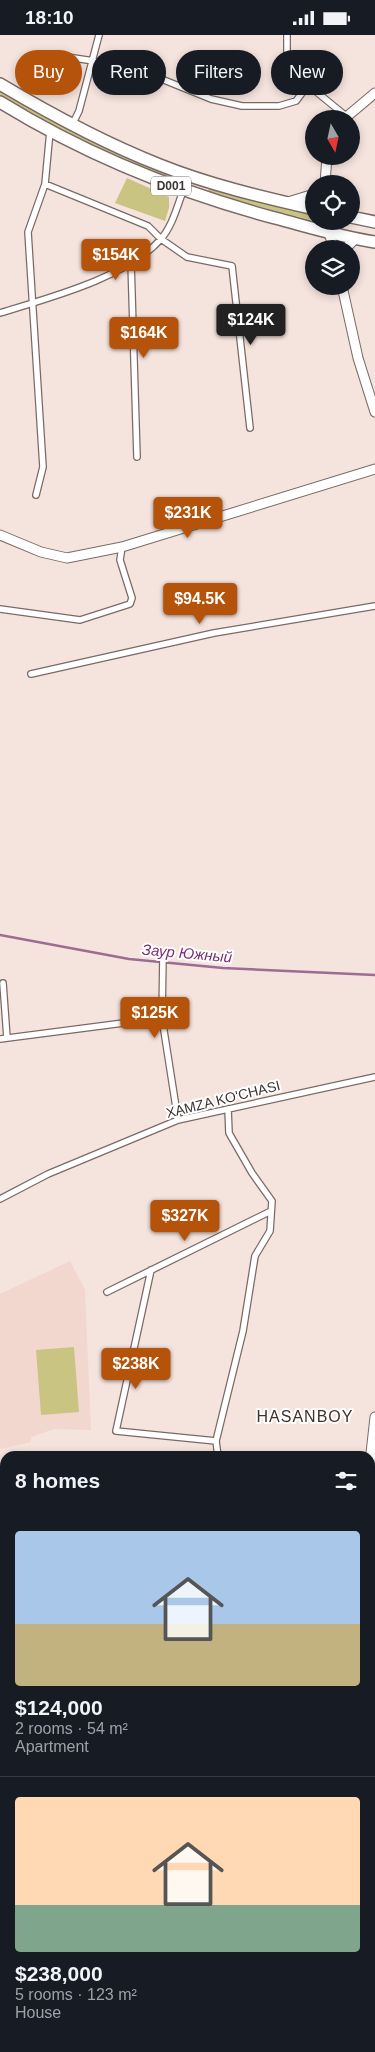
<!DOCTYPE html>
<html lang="en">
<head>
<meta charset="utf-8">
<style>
	:root { --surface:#171b24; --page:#20242c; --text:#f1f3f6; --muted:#9ea1a6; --line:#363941; --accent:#b45309 }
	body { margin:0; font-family:Helvetica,sans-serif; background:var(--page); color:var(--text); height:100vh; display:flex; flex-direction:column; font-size:19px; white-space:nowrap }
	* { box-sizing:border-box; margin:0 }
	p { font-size:16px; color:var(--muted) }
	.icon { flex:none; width:28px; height:28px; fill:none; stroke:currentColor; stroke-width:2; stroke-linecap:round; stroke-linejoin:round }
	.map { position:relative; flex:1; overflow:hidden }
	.details { position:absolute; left:0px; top:1416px; width:375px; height:601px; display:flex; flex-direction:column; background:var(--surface); border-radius:15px 15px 0 0; box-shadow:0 2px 8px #0003 }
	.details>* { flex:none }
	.hud { position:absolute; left:15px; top:15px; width:345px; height:45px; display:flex; gap:10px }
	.needle { width:32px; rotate:171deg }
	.fabs { position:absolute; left:305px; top:75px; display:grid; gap:10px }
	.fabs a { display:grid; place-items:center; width:55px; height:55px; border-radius:50%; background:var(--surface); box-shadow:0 2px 8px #0003; font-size:25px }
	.price { position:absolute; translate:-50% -42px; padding:0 11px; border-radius:5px; background:var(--accent); color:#fff; font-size:16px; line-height:32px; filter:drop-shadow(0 1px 2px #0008) }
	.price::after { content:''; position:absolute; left:50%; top:30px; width:15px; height:11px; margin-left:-8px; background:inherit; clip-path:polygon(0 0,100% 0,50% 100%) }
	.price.selected { background:#222; color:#fff }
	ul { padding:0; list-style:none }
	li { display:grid; align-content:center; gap:10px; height:265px; padding:0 15px }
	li+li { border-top:1px solid var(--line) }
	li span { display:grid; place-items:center; height:155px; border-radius:5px; color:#555 }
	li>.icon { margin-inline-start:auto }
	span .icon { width:90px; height:90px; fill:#fffc; stroke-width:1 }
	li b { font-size:21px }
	h2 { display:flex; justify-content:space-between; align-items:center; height:60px; padding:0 15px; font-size:21px }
	.chip { padding:0 18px; border-radius:22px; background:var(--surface); box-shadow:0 2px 8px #0003; font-size:18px; line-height:45px }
	.chip.selected { background:var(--accent); color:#fff }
	.status { display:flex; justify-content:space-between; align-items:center; height:35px; padding:0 25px; background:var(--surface); direction:ltr }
	.status svg { height:14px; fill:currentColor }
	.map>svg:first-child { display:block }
	.built { fill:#f2d7cf }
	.green { fill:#cac483 }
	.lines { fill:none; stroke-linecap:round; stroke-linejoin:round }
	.stream { stroke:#9c6c92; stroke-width:2.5 }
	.street-casing { stroke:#7a6a65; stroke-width:8 }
	.secondary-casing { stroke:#7a6a65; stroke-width:11 }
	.highway-casing { stroke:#7a6a65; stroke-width:14 }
	.street { stroke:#fff; stroke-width:5.5 }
	.secondary { stroke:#fff; stroke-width:9 }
	.highway { stroke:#fff; stroke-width:11 }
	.labels { text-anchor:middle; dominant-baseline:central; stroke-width:4; stroke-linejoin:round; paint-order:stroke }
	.shield { fill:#fff; stroke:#767270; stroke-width:1 }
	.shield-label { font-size:12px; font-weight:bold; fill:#3c3533 }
	.street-label { font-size:14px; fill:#3c3533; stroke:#fff }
	.water-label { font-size:15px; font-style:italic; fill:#792c6f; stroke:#fff }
	.quarter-label { font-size:16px; letter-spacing:1px; fill:#3f312c; stroke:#fff }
</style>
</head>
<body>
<div class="status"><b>18:10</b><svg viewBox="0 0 49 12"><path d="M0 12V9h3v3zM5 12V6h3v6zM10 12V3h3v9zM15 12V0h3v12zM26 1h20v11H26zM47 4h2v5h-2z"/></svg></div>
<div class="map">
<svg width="375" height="2017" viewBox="0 0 375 2017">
	<rect width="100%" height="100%" fill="#f5e3dd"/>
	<path class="built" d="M70,1226L85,1255L91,1395L54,1394L31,1402V1407L0,1414V1259Z"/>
	<path class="green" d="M0,56L114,117L187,147L185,151C121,125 60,96 0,61Z
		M127,143L169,162V173L165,186L115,168Z
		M209,154L314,181V186L207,158Z
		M74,1312L79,1377L41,1380L36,1315Z"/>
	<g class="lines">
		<path class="stream" d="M0,900L129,924L223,933L375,940
			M0,1765H5
			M370,1795H375"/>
		<g class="street-casing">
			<path id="street" d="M287,0V25L308,50L346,81
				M67,22L94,26L159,43L211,64L242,71H279L296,66L308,50
				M72,90L79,76L99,0
				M45,149L148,191L161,204L187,222L232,231L250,393
				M131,227L137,422
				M0,278C48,263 126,243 160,205C172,192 177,172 183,156
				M36,460L43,432L28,197L45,149L50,96
				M0,574L80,585L130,569L132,563L120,525L122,512
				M31,639L214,598L375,571
				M163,920L162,983L178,1085
				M3,948L7,1003
				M0,1004L162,983
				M0,1164L48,1139L178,1085L375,1042
				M151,1235L116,1396L216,1406
				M107,1257L271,1176
				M218,1421L216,1406L243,1296L255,1221L270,1196L272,1166L252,1138L229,1098L228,1074
				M5,1496H0L5,1580
				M370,1600L375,1601
				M236,2012L245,2014
				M78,2017L79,2012"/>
		</g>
		<g class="secondary-casing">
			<path id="secondary" d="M344,84L375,58
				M325,149L327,121
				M288,167L314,159
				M331,186L329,198L334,214
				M345,214L355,204
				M342,251L358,323L375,377
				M0,500L41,517L67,523L122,512L375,434
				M370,1427L375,1382
				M370,1443L375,1442
				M368,2012V2017"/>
		</g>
		<g class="highway-casing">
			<path id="highway" d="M0,49C52,80 104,108 160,130C210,150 262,162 314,174
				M0,67C86,120 178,157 275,183C309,192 341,202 375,207
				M351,182L375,187"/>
		</g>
		<use href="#street" class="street"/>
		<use href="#secondary" class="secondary"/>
		<use href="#highway" class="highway"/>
	</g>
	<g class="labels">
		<rect class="shield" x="151" y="141.5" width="40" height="19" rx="4"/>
		<g class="shield-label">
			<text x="171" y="151">D001</text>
		</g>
		<g class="street-label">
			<text transform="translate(223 1064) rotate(-14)">XAMZA KO'CHASI</text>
		</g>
		<g class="water-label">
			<text transform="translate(187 918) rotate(5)">Заур Южный</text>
		</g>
		<g class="quarter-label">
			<text x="305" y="1381">HASANBOY</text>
		</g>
	</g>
</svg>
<div class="fabs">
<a><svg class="needle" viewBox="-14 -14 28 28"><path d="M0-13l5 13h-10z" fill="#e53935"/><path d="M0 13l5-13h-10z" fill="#9ea1a6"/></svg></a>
<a><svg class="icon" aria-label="locate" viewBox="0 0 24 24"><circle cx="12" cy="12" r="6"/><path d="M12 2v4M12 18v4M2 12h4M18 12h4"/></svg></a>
<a><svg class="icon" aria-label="layers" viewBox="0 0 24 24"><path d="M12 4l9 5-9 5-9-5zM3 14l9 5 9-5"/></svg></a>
</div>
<b class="price" style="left:116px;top:246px">$154K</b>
<b class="price selected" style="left:251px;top:311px">$124K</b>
<b class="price" style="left:144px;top:324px">$164K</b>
<b class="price" style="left:188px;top:504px">$231K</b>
<b class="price" style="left:200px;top:590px">$94.5K</b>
<b class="price" style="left:155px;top:1004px">$125K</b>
<b class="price" style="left:185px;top:1207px">$327K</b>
<b class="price" style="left:136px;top:1355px">$238K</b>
<div class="hud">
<a class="chip selected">Buy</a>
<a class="chip">Rent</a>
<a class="chip">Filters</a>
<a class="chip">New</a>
</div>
<section class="details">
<h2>8 homes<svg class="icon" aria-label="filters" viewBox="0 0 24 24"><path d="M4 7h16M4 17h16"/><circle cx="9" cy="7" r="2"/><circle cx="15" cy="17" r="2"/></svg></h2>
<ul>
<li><span style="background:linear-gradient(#a9c7e8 60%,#c2b280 0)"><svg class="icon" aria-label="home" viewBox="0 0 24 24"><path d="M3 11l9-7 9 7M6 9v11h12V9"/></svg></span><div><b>$124,000</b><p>2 rooms · 54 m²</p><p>Apartment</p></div></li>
<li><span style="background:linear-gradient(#ffd9b3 70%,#7fa58c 0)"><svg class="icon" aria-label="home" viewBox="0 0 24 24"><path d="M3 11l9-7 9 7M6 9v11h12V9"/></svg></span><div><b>$238,000</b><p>5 rooms · 123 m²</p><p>House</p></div></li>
</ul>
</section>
</div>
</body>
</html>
